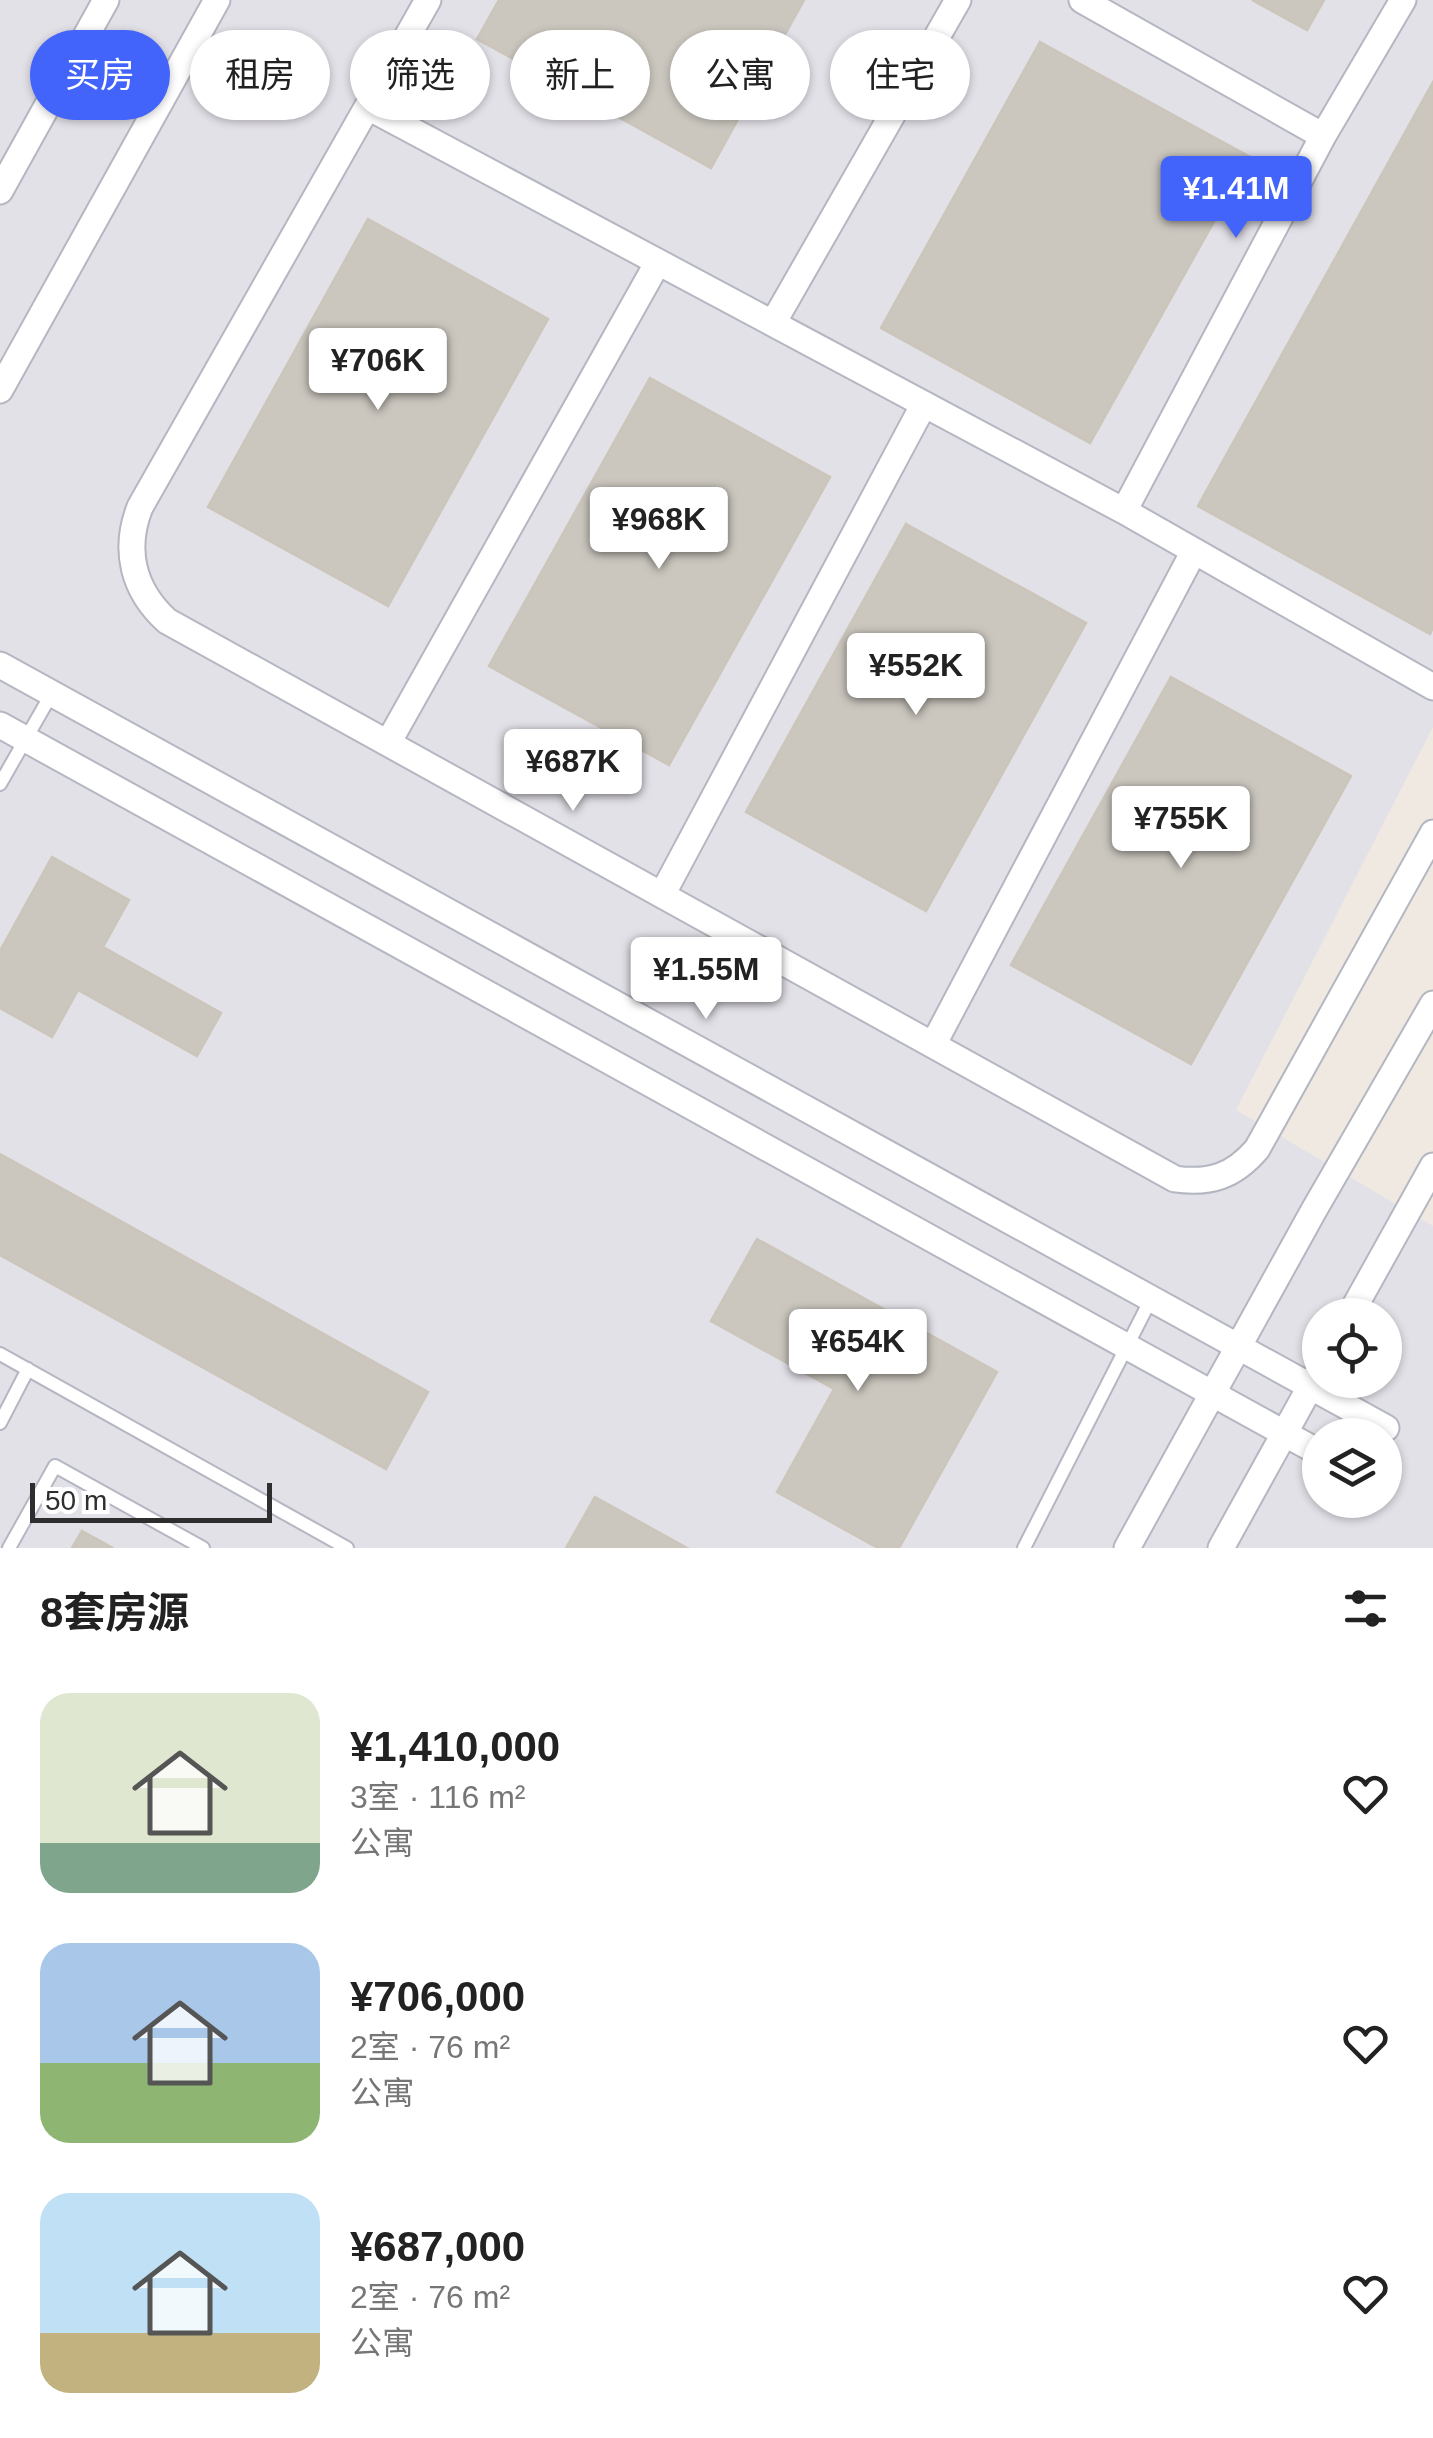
<!DOCTYPE html>
<html lang="zh">
<head>
<meta charset="utf-8">
<style>
	:root { --surface:#fff; --page:#f2f2f2; --text:#222; --muted:#767676; --accent:#4264fb }
	body { margin:0; font-family:Helvetica,"Noto Sans SC",sans-serif; background:var(--page); color:var(--text); height:100vh; display:flex; flex-direction:column; font-size:38px; white-space:nowrap }
	* { box-sizing:border-box; margin:0 }
	p { font-size:32px; color:var(--muted) }
	.icon { flex:none; width:55px; height:55px; fill:none; stroke:currentColor; stroke-width:2; stroke-linecap:round; stroke-linejoin:round }
	.map { position:relative; height:1548px; overflow:hidden }
	.side { display:flex; flex-direction:column; background:var(--surface); flex:1 }
	.side>* { flex:none }
	.guide { position:absolute; left:30px; top:30px; width:1375px; height:90px; display:flex; gap:20px }
	.tools { position:absolute; left:1302px; top:1298px; display:grid; gap:20px }
	.tools a { display:grid; place-items:center; width:100px; height:100px; border-radius:50%; background:var(--surface); box-shadow:0 2px 8px #0004; font-size:50px }
	.scale { position:absolute; left:30px; bottom:25px; width:242px; box-sizing:border-box; padding-left:10px; border:5px solid #2e2e2e; border-top:0; font-size:28px; line-height:35px; white-space:nowrap; color:#2e2e2e; -webkit-text-stroke:8px #fff; paint-order:stroke }
	.price { position:absolute; translate:-50% -85px; padding:0 22px; border-radius:10px; background:#fff; color:#222; font-size:32px; line-height:65px; filter:drop-shadow(0 2px 5px #0008) }
	.price::after { content:''; position:absolute; left:50%; top:60px; width:30px; height:22px; margin-left:-15px; background:inherit; clip-path:polygon(0 0,100% 0,50% 100%) }
	.price.selected { background:var(--accent); color:#fff }
	ul { padding:0; list-style:none }
	li { display:flex; align-items:center; gap:30px; height:250px; padding:0 40px }
	li span { display:grid; place-items:center; flex:none; width:280px; height:200px; border-radius:30px; color:#555 }
	li>.icon { margin-inline-start:auto }
	span .icon { width:120px; height:120px; fill:#fffc; stroke-width:1 }
	li b { font-size:42px }
	h2 { display:flex; justify-content:space-between; align-items:center; height:120px; padding:0 40px; font-size:42px }
	.tag { padding:0 35px; border-radius:45px; background:var(--surface); box-shadow:0 2px 8px #0004; font-size:35px; line-height:90px }
	.tag.selected { background:var(--accent); color:#fff }
	.map>svg:first-child { display:block }
	.industrial { fill:#e3e1e8; fill-rule:evenodd }
	.building { fill:#cbc7bf; stroke:#cbc5ba; stroke-width:2.5 }
	.lines { fill:none; stroke-linecap:round; stroke-linejoin:round }
	.service-casing { stroke:#b4b7c1; stroke-width:16 }
	.minor-casing { stroke:#b4b7c1; stroke-width:29 }
	.service { stroke:#fff; stroke-width:12 }
	.minor { stroke:#fff; stroke-width:25 }
</style>
</head>
<body>
<div class="map">
<svg width="1433" height="1548" viewBox="0 0 1433 1548">
	<rect width="100%" height="100%" fill="#efe9e1"/>
	<path class="industrial" d="M0,0H1433V727L1236,1110L1433,1226V1548H0ZM1320,1315H1385V1380H1320ZM1320,1435H1385V1500H1320Z"/>
	<path class="building" d="M499,0H804L711,168L477,39Z
		M1252,0H1324L1307,30Z
		M1040,42L1250,157L1090,443L881,328Z
		M1433,82V627L1430,634L1198,506Z
		M368,219L548,319L388,606L208,507Z
		M650,378L830,477L669,765L489,666Z
		M906,524L1086,623L926,911L746,812Z
		M1171,677L1351,776L1191,1064L1011,965Z
		M52,857L129,900L103,947L221,1013L197,1056L78,990L52,1037L0,1008V951Z
		M0,1154L428,1392L386,1469L0,1255Z
		M757,1239L997,1372L899,1548H878L777,1492L834,1389L711,1321Z
		M595,1497L687,1548H566Z
		M82,1531L113,1548H72Z"/>
	<g class="lines">
		<g class="service-casing">
			<path id="service" d="M0,784L52,693
				M0,1354L347,1548
				M0,1423L28,1369
				M9,1548L55,1466L203,1548
				M1024,1548L1151,1299"/>
		</g>
		<g class="minor-casing">
			<path id="minor" d="M428,0L140,507C123,550 133,590 167,621L1175,1179C1210,1184 1234,1176 1257,1149L1433,833
				M1082,0L1323,136
				M368,107L1124,511L1433,687
				M0,191L106,0
				M773,323L958,0
				M0,390L217,0
				M1124,511L1323,136L1403,0
				M0,665L1386,1428
				M0,725L1320,1453
				M388,743L658,262
				M662,895L924,404
				M933,1045L1194,551
				M1350,1315L1433,1166
				M1127,1548L1314,1210L1433,1004
				M1221,1548L1320,1369"/>
		</g>
		<use href="#service" class="service"/>
		<use href="#minor" class="minor"/>
	</g>
</svg>
<div class="tools">
<a><svg class="icon" aria-label="locate" viewBox="0 0 24 24"><circle cx="12" cy="12" r="6"/><path d="M12 2v4M12 18v4M2 12h4M18 12h4"/></svg></a>
<a><svg class="icon" aria-label="layers" viewBox="0 0 24 24"><path d="M12 4l9 5-9 5-9-5zM3 14l9 5 9-5"/></svg></a>
</div>
<div class="scale">50 m</div>
<b class="price selected" style="left:1236px;top:241px">¥1.41M</b>
<b class="price" style="left:378px;top:413px">¥706K</b>
<b class="price" style="left:659px;top:572px">¥968K</b>
<b class="price" style="left:916px;top:718px">¥552K</b>
<b class="price" style="left:573px;top:814px">¥687K</b>
<b class="price" style="left:1181px;top:871px">¥755K</b>
<b class="price" style="left:706px;top:1022px">¥1.55M</b>
<b class="price" style="left:858px;top:1394px">¥654K</b>
<div class="guide">
<a class="tag selected">买房</a>
<a class="tag">租房</a>
<a class="tag">筛选</a>
<a class="tag">新上</a>
<a class="tag">公寓</a>
<a class="tag">住宅</a>
</div>
</div>
<section class="side">
<h2>8套房源<svg class="icon" aria-label="filters" viewBox="0 0 24 24"><path d="M4 7h16M4 17h16"/><circle cx="9" cy="7" r="2"/><circle cx="15" cy="17" r="2"/></svg></h2>
<ul>
<li><span style="background:linear-gradient(#dfe7d0 75%,#7fa58c 0)"><svg class="icon" aria-label="home" viewBox="0 0 24 24"><path d="M3 11l9-7 9 7M6 9v11h12V9"/></svg></span><div><b>¥1,410,000</b><p>3室 · 116 m²</p><p>公寓</p></div><svg class="icon" aria-label="heart" viewBox="0 0 24 24"><path d="M12 20l-8-8c-3-5 5-10 8-4 3-6 11-1 8 4z"/></svg></li>
<li><span style="background:linear-gradient(#a9c7e8 60%,#8fb573 0)"><svg class="icon" aria-label="home" viewBox="0 0 24 24"><path d="M3 11l9-7 9 7M6 9v11h12V9"/></svg></span><div><b>¥706,000</b><p>2室 · 76 m²</p><p>公寓</p></div><svg class="icon" aria-label="heart" viewBox="0 0 24 24"><path d="M12 20l-8-8c-3-5 5-10 8-4 3-6 11-1 8 4z"/></svg></li>
<li><span style="background:linear-gradient(#bfe0f5 70%,#c2b280 0)"><svg class="icon" aria-label="home" viewBox="0 0 24 24"><path d="M3 11l9-7 9 7M6 9v11h12V9"/></svg></span><div><b>¥687,000</b><p>2室 · 76 m²</p><p>公寓</p></div><svg class="icon" aria-label="heart" viewBox="0 0 24 24"><path d="M12 20l-8-8c-3-5 5-10 8-4 3-6 11-1 8 4z"/></svg></li>
</ul>
</section>
</body>
</html>
